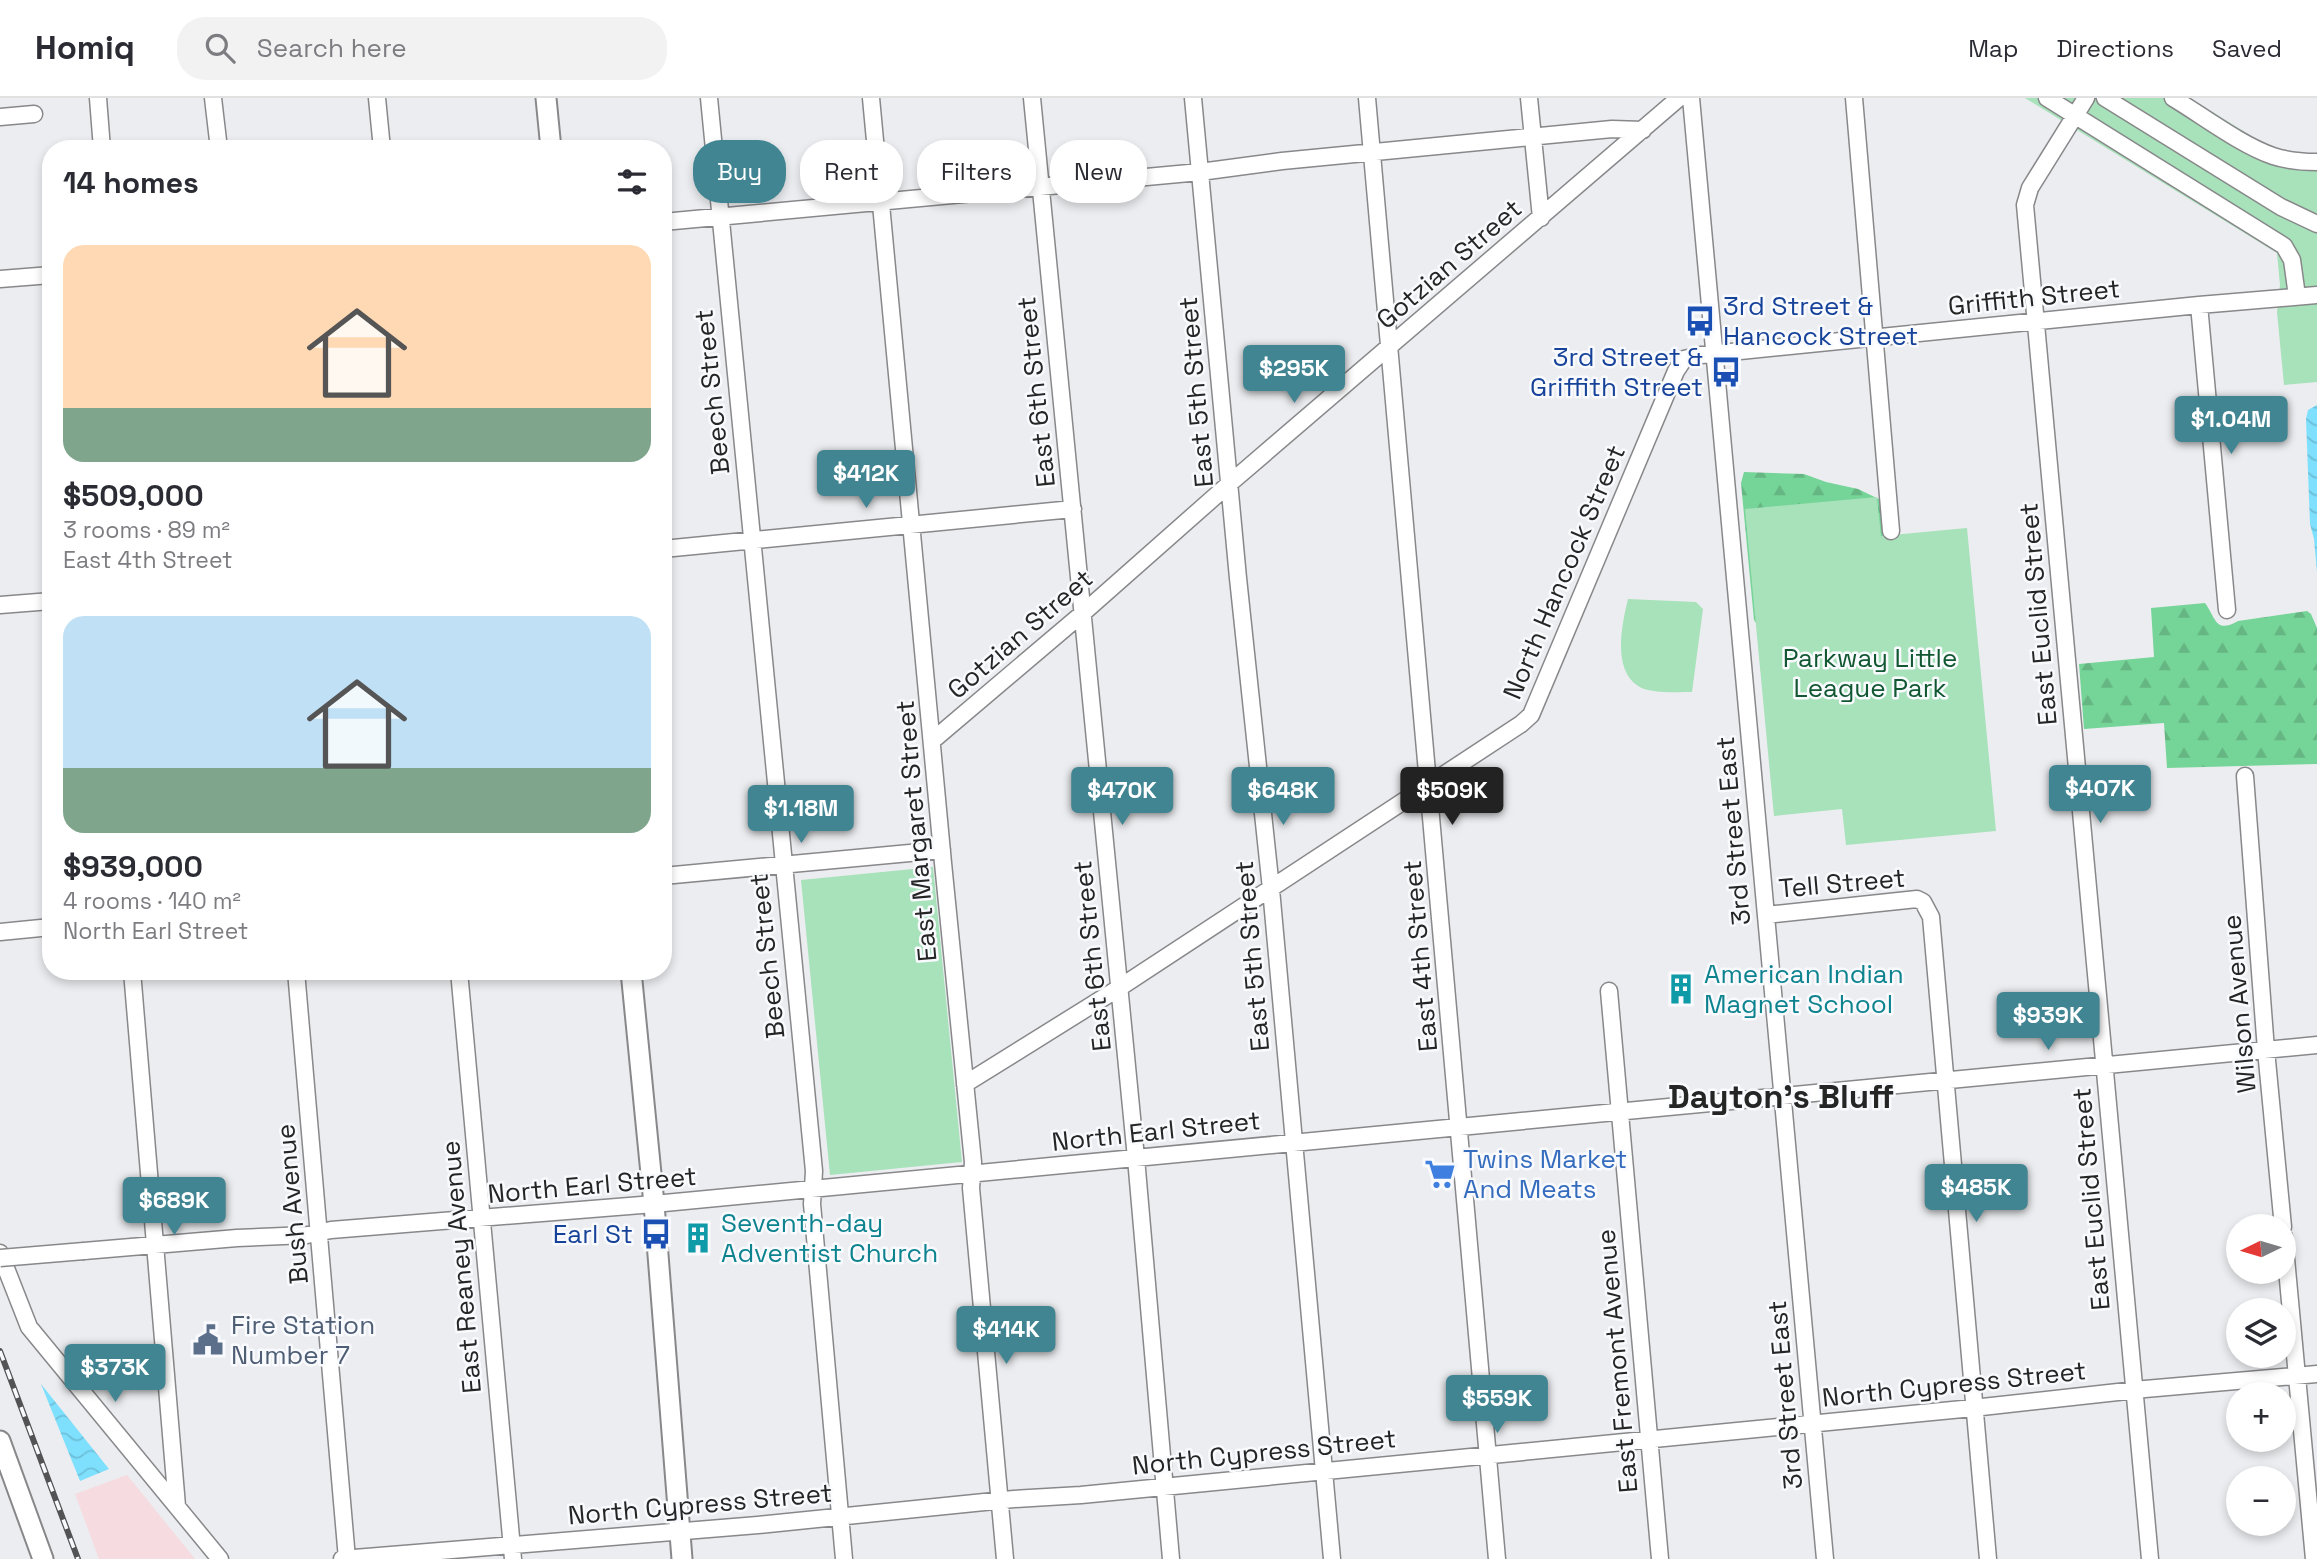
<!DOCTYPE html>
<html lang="en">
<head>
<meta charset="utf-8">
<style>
	:root { --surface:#fff; --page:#f2f2f3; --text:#2b2b33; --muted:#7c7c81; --line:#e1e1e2; --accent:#418593 }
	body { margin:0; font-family:"Space Grotesk",sans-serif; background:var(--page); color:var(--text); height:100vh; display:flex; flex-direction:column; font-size:26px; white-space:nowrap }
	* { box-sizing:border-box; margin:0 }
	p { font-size:23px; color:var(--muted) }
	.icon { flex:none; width:38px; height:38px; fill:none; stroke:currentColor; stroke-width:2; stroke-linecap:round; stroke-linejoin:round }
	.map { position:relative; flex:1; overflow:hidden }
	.drawer { position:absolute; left:42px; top:42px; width:630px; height:840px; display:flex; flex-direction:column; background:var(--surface); border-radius:28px; box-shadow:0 4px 10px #0003 }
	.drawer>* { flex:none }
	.hud { position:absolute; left:693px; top:42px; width:665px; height:63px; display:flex; gap:14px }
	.needle { width:46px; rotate:265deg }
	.tools { position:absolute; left:2226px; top:1116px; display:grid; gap:14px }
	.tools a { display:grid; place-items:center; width:70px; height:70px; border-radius:50%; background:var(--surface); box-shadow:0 4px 10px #0003; font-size:35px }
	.price { position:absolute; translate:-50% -60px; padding:0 16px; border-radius:7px; background:var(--accent); color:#fff; font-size:23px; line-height:46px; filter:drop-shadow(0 2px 4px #0008) }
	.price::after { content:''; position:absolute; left:50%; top:42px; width:21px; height:16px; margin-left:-10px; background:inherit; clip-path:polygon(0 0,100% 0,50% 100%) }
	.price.current { background:#222; color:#fff }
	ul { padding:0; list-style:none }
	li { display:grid; align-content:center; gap:14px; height:371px; padding:0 21px }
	li span { display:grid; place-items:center; height:217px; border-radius:21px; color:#555 }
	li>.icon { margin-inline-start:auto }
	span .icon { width:126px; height:126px; fill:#fffc; stroke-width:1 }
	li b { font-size:30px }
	h2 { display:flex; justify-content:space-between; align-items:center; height:84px; padding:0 21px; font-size:30px }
	.pill { padding:0 24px; border-radius:28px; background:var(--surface); box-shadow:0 4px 10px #0003; font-size:24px; line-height:63px }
	.pill.current { background:var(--accent); color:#fff }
	header { display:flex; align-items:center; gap:42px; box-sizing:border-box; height:98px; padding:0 35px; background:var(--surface); border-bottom:2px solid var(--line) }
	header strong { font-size:33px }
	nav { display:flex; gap:38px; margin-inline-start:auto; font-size:24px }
	.search { width:490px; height:63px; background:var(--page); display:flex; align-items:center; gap:18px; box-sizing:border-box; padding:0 24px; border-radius:28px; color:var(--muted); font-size:26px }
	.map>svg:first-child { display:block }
	.commercial { fill:#f6dbe0 }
	.forest { fill:url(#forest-firs) }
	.park { fill:#a7e2ba }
	.water { fill:url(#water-waves) }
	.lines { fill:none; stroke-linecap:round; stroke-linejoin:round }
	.minor-casing { stroke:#88888b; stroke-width:19 }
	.major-casing { stroke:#88888b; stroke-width:23 }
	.minor { stroke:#fff; stroke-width:16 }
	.major { stroke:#fff; stroke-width:19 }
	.rail-casing { stroke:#535355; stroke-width:6 }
	.rail { stroke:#f9fafd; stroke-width:3.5; stroke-dasharray:10; stroke-linecap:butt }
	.minor-bridge-casing { stroke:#88888b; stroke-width:19; stroke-linecap:butt }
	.minor-bridge { stroke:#fff; stroke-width:16 }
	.labels { text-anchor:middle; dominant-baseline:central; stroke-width:5; stroke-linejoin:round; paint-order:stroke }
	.street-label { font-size:26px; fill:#252526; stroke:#f9fafd }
	.transit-label { font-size:26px; fill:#164399; stroke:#f9fafd; text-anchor:end }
	.park-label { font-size:26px; fill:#115832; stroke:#f9fafd }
	.culture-label { font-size:26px; fill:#0d838f; stroke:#f9fafd; text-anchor:start }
	.shop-label { font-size:26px; fill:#366cbe; stroke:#f9fafd; text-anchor:start }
	.service-label { font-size:26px; fill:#4e5e75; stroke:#f9fafd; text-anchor:start }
	.district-label { font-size:33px; font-weight:bold; fill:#252526; stroke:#f9fafd }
</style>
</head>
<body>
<header>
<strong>Homiq</strong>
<div class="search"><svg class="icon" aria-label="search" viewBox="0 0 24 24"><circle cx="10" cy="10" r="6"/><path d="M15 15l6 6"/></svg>Search here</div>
<nav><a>Map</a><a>Directions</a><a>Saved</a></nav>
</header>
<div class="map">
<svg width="2317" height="1461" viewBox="0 0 2317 1461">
	<defs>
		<pattern id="forest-firs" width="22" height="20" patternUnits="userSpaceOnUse" patternTransform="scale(1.75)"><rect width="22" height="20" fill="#75d497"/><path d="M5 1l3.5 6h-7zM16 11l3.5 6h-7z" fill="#65b682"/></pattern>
		<pattern id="water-waves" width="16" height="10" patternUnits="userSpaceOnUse" patternTransform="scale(1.75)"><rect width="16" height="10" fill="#7ee0fd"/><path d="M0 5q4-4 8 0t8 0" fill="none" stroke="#6dc0d9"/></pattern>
	</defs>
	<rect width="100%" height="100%" fill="#ecedf0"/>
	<path class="commercial" d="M127,1377L195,1461H99L75,1396Z"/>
	<path class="forest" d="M1744,374L1804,376L1826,384L1858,391L1881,402L1884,452L1759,529L1754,522L1741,385Z
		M2205,505C2216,520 2215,536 2238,523L2307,513L2311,516L2317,530V666L2167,670L2164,625L2084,631L2079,566L2154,559L2151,510Z"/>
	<path class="park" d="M2025,0H2190L2272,51L2317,57V284L2284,287L2277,214L2280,187L2277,155Z
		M1877,399L1881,438L1967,430L1996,733L1846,747L1842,711L1774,718L1745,411Z
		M1628,501L1696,504L1703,511L1692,594C1679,594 1649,596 1638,588C1612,571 1622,526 1628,501Z
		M933,769L962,1064L830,1077L801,782Z"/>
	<path class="water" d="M2317,307V474L2314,441L2310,426L2306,321L2308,312Z
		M41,1286L109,1371L80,1383Z"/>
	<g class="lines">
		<g class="minor-casing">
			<path id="minor" d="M98,0L102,51
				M213,0L219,51
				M377,0L382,51
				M709,0L814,1073L812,1106L844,1461
				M871,0L943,765L973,1064L971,1090L1005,1461
				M1032,0L1136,1060L1171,1461
				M1193,0L1238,480L1271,791L1332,1461
				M1367,0L1497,1461
				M1529,0L1541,120
				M1691,0L1825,1461
				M1854,0L1891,433
				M2047,0L2284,148L2292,162L2297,198
				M2086,0L2030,90L2025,107L2150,1461
				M2105,0L2281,109L2317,126
				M2173,0C2203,18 2241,47 2273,58C2288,63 2302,64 2317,64
				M0,19L34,16
				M663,124L1200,74L1282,63L1612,31L1643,32
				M0,181L51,177
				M2199,207L2227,512
				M663,451L1073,411
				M0,507L51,503
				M932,643L1083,515L1229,386L1679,0
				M2245,678L2266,952L2283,1129
				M663,778L942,752
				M1766,817L1917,801L1923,804L1931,819L1988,1461
				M0,834L51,829
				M132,873L177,1408
				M296,873L347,1461
				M459,873L513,1461
				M1609,893L1660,1461
				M965,986L1119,890L1521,626L1531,617L1676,273L1684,261L1701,257L2199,207L2317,197
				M2284,1139L2314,1461
				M84,1153L237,1140L307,1137L331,1132L654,1106L2317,947
				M0,1155L29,1229L220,1461
				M342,1461L758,1427L1014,1401L1081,1397L1973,1310L2145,1291L2317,1276"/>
		</g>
		<g class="major-casing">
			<path id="major" d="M546,0L551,51
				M631,873L654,1106L682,1461
				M0,1343L43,1461"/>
		</g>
		<use href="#minor" class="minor"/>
		<use href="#major" class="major"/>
		<g class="rail-casing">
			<path id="rail" d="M0,1253L78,1461"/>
		</g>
		<use href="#rail" class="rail"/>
		<g class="minor-bridge-casing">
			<path id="minor-bridge" d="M0,1160L84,1153"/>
		</g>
		<use href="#minor-bridge" class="minor-bridge"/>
	</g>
	<defs>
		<g id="bus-bare" transform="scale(2.415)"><path d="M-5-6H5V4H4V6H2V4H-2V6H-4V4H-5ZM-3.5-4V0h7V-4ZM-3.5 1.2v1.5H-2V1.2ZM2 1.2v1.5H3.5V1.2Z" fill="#1a4fb4" stroke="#f9fafd" stroke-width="2.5" paint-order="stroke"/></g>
		<g id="building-bare" transform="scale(2.415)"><path d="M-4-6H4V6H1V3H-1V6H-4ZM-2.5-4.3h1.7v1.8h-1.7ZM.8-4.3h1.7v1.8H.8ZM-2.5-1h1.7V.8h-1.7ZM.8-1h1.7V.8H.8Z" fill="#0f9aa8" stroke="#f9fafd" stroke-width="2.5" paint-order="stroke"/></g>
		<g id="supermarket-bare" transform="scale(2.415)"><path d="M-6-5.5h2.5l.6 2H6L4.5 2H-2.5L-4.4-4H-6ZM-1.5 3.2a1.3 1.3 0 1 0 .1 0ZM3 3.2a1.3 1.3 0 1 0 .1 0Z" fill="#3f7fe0" stroke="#f9fafd" stroke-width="2.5" paint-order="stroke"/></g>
		<g id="civic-bare" transform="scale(2.415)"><path d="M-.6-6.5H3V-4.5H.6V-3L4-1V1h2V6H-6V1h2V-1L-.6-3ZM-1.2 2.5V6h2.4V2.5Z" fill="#5c6f8a" stroke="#f9fafd" stroke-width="2.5" paint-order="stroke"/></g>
	</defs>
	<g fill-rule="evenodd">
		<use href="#bus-bare" x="1700" y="223"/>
		<use href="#bus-bare" x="1726" y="274"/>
		<use href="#building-bare" x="1681" y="891"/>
		<use href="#supermarket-bare" x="1440" y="1076"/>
		<use href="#bus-bare" x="656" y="1136"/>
		<use href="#building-bare" x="698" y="1140"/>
		<use href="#civic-bare" x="208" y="1242"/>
	</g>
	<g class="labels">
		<g class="street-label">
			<text transform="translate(1449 166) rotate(-41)">Gotzian Street</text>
			<text transform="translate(2034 199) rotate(-6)">Griffith Street</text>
			<text transform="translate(712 294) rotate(-96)">Beech Street</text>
			<text transform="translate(1036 294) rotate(-96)">East 6th Street</text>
			<text transform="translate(1196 294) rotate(-95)">East 5th Street</text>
			<text transform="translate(1564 474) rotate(-67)">North Hancock Street</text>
			<text transform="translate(2038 516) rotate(-95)">East Euclid Street</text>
			<text transform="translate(1020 536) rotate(-41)">Gotzian Street</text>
			<text transform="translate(916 733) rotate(-95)">East Margaret Street</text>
			<text transform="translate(1733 733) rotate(-95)">3rd Street East</text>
			<text transform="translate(1842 785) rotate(-5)">Tell Street</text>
			<text transform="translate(767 858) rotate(-96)">Beech Street</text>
			<text transform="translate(1092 858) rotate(-96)">East 6th Street</text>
			<text transform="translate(1252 858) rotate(-95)">East 5th Street</text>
			<text transform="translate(1420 858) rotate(-95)">East 4th Street</text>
			<text transform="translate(2239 906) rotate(-95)">Wilson Avenue</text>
			<text transform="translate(1156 1033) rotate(-6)">North Earl Street</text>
			<text transform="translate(592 1087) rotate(-5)">North Earl Street</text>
			<text transform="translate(2091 1101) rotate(-95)">East Euclid Street</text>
			<text transform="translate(292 1106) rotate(-95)">Bush Avenue</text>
			<text transform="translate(461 1169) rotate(-95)">East Reaney Avenue</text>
			<text transform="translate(1617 1263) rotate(-95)">East Fremont Avenue</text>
			<text transform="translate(1954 1286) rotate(-6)">North Cypress Street</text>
			<text transform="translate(1785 1297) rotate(-95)">3rd Street East</text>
			<text transform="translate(1264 1354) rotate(-6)">North Cypress Street</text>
			<text transform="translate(700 1406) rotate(-5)">North Cypress Street</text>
		</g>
		<g class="transit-label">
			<text x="1723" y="208" text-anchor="start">3rd Street &amp;<tspan x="1723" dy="30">Hancock Street</tspan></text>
			<text x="1703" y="259">3rd Street &amp;<tspan x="1703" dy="30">Griffith Street</tspan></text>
			<text x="633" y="1136">Earl St</text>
		</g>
		<g class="park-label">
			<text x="1870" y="560">Parkway Little<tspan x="1870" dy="30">League Park</tspan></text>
		</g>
		<g class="culture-label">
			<text x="1704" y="876">American Indian<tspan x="1704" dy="30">Magnet School</tspan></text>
			<text x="721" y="1125">Seventh-day<tspan x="721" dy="30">Adventist Church</tspan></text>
		</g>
		<g class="shop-label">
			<text x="1463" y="1061">Twins Market<tspan x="1463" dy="30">And Meats</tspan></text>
		</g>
		<g class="service-label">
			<text x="231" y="1227">Fire Station<tspan x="231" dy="30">Number 7</tspan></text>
		</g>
		<g class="district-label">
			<text x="1781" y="999">Dayton's Bluff</text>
		</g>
	</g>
</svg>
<div class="tools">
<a><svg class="needle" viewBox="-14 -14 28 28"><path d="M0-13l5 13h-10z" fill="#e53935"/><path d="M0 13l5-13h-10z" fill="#7c7c81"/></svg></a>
<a><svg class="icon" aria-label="layers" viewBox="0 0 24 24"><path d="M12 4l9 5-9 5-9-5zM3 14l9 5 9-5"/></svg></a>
<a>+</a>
<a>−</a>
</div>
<b class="price" style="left:1294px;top:307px">$295K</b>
<b class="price" style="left:2231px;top:358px">$1.04M</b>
<b class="price" style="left:866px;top:412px">$412K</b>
<b class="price" style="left:2100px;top:727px">$407K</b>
<b class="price" style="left:1122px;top:729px">$470K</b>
<b class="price" style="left:1283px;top:729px">$648K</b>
<b class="price current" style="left:1452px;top:729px">$509K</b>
<b class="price" style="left:801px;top:747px">$1.18M</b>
<b class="price" style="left:2048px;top:954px">$939K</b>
<b class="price" style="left:1976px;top:1126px">$485K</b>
<b class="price" style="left:174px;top:1139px">$689K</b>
<b class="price" style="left:1006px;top:1268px">$414K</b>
<b class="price" style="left:115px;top:1306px">$373K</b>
<b class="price" style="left:1497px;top:1337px">$559K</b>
<div class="hud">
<a class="pill current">Buy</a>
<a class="pill">Rent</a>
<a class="pill">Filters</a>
<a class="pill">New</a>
</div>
<section class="drawer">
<h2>14 homes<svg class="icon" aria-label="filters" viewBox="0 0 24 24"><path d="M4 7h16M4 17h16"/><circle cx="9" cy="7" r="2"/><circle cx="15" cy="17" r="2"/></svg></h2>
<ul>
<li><span style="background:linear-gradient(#ffd9b3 75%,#7fa58c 0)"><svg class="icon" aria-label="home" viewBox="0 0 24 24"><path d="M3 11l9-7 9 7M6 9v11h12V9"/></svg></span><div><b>$509,000</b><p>3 rooms · 89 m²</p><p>East 4th Street</p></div></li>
<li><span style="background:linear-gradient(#bfe0f5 70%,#7fa58c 0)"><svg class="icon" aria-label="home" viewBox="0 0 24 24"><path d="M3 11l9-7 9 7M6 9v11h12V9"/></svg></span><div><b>$939,000</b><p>4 rooms · 140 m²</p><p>North Earl Street</p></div></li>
</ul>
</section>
</div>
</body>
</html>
